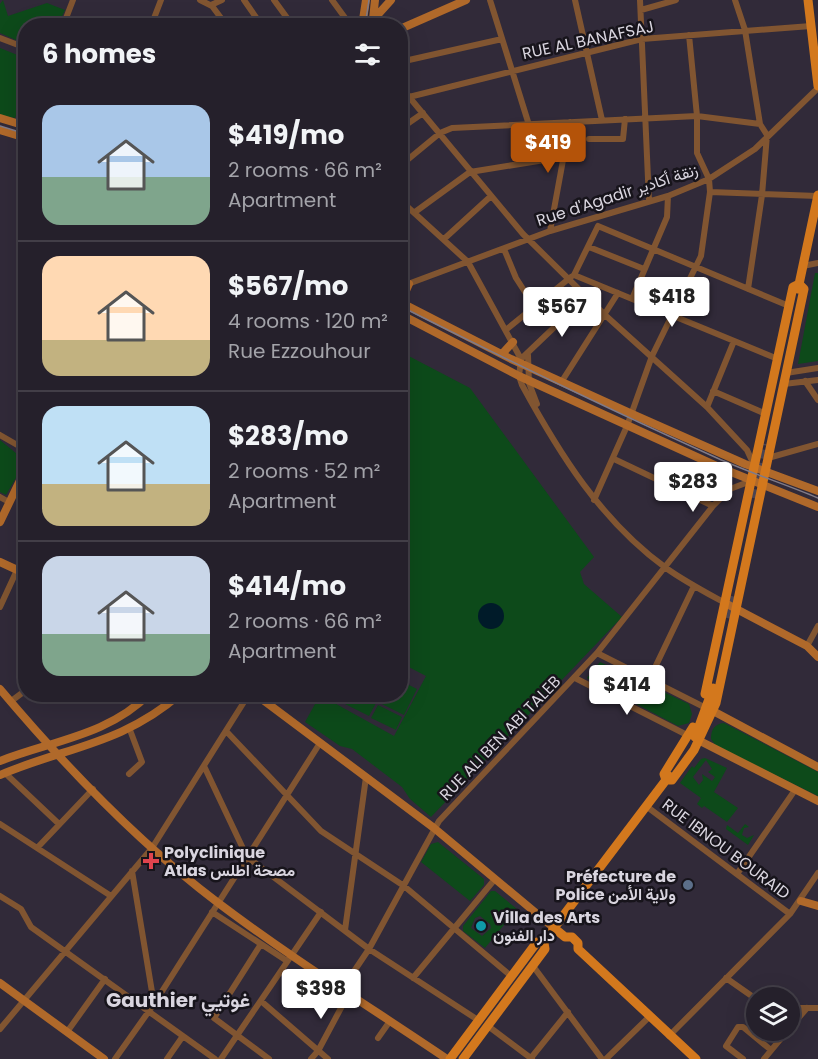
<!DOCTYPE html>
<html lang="en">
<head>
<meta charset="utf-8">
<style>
	:root { --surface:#25202b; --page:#312d37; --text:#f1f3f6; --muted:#a3a3a9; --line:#423e47; --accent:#b45309 }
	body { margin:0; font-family:Poppins,Vazirmatn,sans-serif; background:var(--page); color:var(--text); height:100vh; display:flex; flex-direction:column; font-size:22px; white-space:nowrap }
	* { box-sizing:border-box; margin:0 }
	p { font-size:20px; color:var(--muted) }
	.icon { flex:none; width:33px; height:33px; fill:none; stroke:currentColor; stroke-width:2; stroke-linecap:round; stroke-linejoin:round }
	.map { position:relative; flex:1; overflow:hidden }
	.sheet { position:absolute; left:18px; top:18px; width:390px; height:684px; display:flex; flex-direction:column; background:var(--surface); border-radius:24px; box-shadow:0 6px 24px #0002,0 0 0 2px var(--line) }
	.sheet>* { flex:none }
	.controls { position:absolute; left:746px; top:987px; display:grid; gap:12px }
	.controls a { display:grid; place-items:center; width:54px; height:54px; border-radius:50%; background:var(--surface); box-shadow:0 6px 24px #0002,0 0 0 2px var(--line); font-size:30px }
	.price { position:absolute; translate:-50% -51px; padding:0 14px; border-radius:6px; background:#fff; color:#222; font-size:20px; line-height:39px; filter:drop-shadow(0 2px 3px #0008) }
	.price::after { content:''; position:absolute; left:50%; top:36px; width:18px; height:14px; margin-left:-9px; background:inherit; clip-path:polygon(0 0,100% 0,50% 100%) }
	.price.selected { background:var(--accent); color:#fff }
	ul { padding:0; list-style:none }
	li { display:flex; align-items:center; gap:18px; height:150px; padding:0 24px }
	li+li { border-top:2px solid var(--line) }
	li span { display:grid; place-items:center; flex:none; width:168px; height:120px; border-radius:18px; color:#555 }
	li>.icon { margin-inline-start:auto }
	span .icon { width:72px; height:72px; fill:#fffc; stroke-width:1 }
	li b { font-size:26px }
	h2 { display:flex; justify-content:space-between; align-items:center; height:72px; padding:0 24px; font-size:26px }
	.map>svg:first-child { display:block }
	.green { fill:#0d4a1a; fill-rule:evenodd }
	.water { fill:#001b29 }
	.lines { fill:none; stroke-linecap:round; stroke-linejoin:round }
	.primary-tunnel { stroke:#4a4452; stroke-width:9; stroke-dasharray:9 4.5; stroke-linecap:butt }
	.street { stroke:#815531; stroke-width:6 }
	.secondary { stroke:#b0692a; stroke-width:8 }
	.primary { stroke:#d3781d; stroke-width:9 }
	.tram { stroke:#807b88; stroke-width:1.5 }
	.health-dot { fill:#e0444e; stroke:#17141b; stroke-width:2 }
	.service-dot { fill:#5c6f8a; stroke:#17141b; stroke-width:2 }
	.culture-dot { fill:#0f9aa8; stroke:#17141b; stroke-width:2 }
	.labels { text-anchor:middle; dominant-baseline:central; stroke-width:5; stroke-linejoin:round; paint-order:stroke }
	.street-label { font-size:16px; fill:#d9d5df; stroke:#17141b }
	.poi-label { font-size:16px; font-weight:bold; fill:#d9d5df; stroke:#17141b; text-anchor:start }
	.quarter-label { font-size:20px; font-weight:bold; fill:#d9d5df; stroke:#17141b }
</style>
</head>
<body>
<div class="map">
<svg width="818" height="1059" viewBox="0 0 818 1059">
	<rect width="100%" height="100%" fill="#312a39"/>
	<path class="green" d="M3,0L8,16L47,3L65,10L58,25L26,26L25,44L0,33V4Z
		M0,48L25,58V93L15,118L0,115Z
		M815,273H818V361L798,364Z
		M401,352L470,388L594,557L580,572L584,584L622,617L431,817L410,799L402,787L352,749L340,746L305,722L320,695L394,736L426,676L401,663Z
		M0,440L22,458L20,471L6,495L0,492Z
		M600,662L689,704L692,714L689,723L678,726L587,678Z
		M401,681L417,689L404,715L380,703L384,695L400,694Z
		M350,695H359L376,703L369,716L345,704Z
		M378,705L402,717L396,730L371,718Z
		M724,723L818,772V796L716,746L711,739C711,730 714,724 724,723Z
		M705,758L727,768L714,792L738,808L727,822L704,806L702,808L697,804L701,798L680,783L692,766L694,768L701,759ZM706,760L712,769L708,772L715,777L712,781L702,774L703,780L699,785L693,777Z
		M745,824L749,827L744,828L742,835L747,838L754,835L748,845L726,829L727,825L738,833Z
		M438,842L484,879V885L470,901L421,862L431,844Z
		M491,891H495L517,909L485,948L463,931V926ZM480,916L490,924L491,928L482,936L471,928L475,918Z"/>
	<path class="water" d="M478 616a13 13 0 1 1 26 0a13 13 0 1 1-26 0Z"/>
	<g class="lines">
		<path class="primary-tunnel" d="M753,498L765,444
			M727,618L732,595"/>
		<path class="street" d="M200,0L212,6L227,26
			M244,0L262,26
			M274,0L293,26
			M332,0L351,26
			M490,0L529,125
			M575,0L602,120
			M640,0L649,201
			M735,0L745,30L760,124L767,135L762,195L748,289
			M211,5L222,0
			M641,10L676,0
			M63,26L73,0
			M151,26L161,0
			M0,38L26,48
			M400,62L502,39
			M400,86L523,234L605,315L707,407L747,450L753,463
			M409,97L642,39L811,26
			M400,129L423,113
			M589,139H623L625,119
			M400,166L440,133L452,128L697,116L760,124
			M710,192L818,196
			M400,200L468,262L521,359
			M415,212L470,172L563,157
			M598,226L789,306
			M550,231L570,122
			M444,239L491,196
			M589,247L644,269
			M504,249L516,278L534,306
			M803,266L818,263
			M574,275L778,359
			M574,275L598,226
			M400,287L550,231L668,196L709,179L755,149L818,88
			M632,299L667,217L668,196
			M507,329L571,277
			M528,355L529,383L537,404
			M521,359L587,296
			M521,360L519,376L522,385C559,453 601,521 666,568C684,581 705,592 725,603
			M786,373L818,368
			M562,381L618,293
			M805,381L818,400
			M784,384L818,380
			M713,391L766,414
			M707,407L734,341
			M0,435L26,450
			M768,458L818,444
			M614,459L713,506
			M0,497L9,502
			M594,500L627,426L652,356L701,256L710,192L709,179L697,153V116L689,35
			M0,607L17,570
			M807,646L818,626
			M597,653L702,706
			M575,678L689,736
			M649,680L694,586
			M10,702L26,690
			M226,731L321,831L404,886L511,976
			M204,766L247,857L369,949L478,1020
			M5,773L59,824
			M129,774L142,762L130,730
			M646,806L790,914
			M0,824L111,896
			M38,847L93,789
			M132,871L154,1004
			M737,874L795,790
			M0,896L21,909L31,927L215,1059
			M212,912L287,961
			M345,930L366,777
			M261,944L214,1018L269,1059
			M533,966L602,1059
			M413,978L495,879
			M726,978L756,999
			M342,989L369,949L439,821L597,653L713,506L730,489L751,481
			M261,1001L328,1059
			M789,1008H818
			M488,1026L532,1059
			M0,1029L152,848L249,694
			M789,1029L807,1008
			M67,1032L105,979
			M669,1036L790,914L818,873
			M378,1038L390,1021
			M531,1058L568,1012
			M115,1059L154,1004L320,743
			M167,1059L183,1036
			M221,1059L321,912
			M311,1059L318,1051L349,993
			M606,1059L649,1017
			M743,1059L726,1046L738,1027H743L771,1050
			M764,1059L788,1030"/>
		<path class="secondary" d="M373,19L375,0
			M373,20L391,0
			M362,26L366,0
			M400,29L466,0
			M0,118L26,126
			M0,130L26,138
			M400,302L511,359L632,414L745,464L818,491
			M401,302L409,284
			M400,314L519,376L721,468L818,507
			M502,354L513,342
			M0,522L26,468
			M0,562L26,574
			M725,603L807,646L818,657
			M0,689C64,765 139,843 217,902C291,958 370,1007 447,1059
			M255,694L434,828L554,928
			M713,711L818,767
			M700,741L818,801
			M0,761C51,741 109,735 149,694
			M0,775C66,747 123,744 180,694
			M801,901L818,906
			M0,983L104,1059"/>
		<path class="primary" d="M808,0L818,86
			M798,289L818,195
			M705,694L793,287L799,284
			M695,737L713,688
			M666,780H672L694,750L716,703L804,289L799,284
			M666,780L664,774L693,727
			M554,928L565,937H572L578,943V949L696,1059
			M450,1059L537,942L544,943
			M463,1059L545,949L544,943L554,928L669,776"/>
		<path class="tram" d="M365,26L369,0
			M0,126L26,134
			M400,306C505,359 610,410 717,458C750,473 785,484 818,498"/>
	</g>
	<path class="health-dot" d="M148 852h6v6h6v6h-6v6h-6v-6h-6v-6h6z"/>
	<circle class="service-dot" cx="688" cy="885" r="6"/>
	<circle class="culture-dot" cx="481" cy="926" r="6"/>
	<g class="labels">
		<g class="street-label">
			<text transform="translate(588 40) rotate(-12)">RUE AL BANAFSAJ</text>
			<text transform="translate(617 195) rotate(-18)">Rue d'Agadir زنقة أكادير</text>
			<text transform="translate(500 738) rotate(-46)">RUE ALI BEN ABI TALEB</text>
			<text transform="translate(726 849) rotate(37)">RUE IBNOU BOURAID</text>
		</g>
		<g class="poi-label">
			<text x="164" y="852">Polyclinique<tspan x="164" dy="18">Atlas مصحة اطلس</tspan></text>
			<text x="676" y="876" text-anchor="end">Préfecture de<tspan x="676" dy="18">Police ولاية الأمن</tspan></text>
			<text x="493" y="917">Villa des Arts<tspan x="493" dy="18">دار الفنون</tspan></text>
		</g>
		<g class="quarter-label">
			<text x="178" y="1000">Gauthier غوتيي</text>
		</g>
	</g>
</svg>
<div class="controls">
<a><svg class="icon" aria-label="layers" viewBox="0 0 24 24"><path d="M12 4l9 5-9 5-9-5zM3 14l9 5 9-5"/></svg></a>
</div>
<b class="price selected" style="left:548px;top:174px">$419</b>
<b class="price" style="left:672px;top:328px">$418</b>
<b class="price" style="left:562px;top:338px">$567</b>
<b class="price" style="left:693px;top:513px">$283</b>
<b class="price" style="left:627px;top:716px">$414</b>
<b class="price" style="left:321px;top:1020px">$398</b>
<section class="sheet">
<h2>6 homes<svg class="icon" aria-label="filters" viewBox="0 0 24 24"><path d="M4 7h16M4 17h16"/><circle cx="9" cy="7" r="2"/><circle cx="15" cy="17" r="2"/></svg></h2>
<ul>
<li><span style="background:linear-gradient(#a9c7e8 60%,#7fa58c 0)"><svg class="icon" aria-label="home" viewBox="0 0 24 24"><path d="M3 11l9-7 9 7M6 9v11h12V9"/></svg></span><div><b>$419/mo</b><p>2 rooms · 66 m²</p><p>Apartment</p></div></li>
<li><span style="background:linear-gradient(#ffd9b3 70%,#c2b280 0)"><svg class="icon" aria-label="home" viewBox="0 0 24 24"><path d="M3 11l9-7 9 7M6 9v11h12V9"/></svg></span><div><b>$567/mo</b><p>4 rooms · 120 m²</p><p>Rue Ezzouhour</p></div></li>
<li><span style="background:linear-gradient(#bfe0f5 65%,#c2b280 0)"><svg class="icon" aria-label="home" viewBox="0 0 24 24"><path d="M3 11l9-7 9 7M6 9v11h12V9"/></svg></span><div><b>$283/mo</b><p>2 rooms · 52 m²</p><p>Apartment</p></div></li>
<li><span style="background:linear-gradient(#c9d6e8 65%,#7fa58c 0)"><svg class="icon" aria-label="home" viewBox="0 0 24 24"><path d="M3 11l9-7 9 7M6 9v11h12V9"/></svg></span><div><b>$414/mo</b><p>2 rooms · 66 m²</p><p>Apartment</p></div></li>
</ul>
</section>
</div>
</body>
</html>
